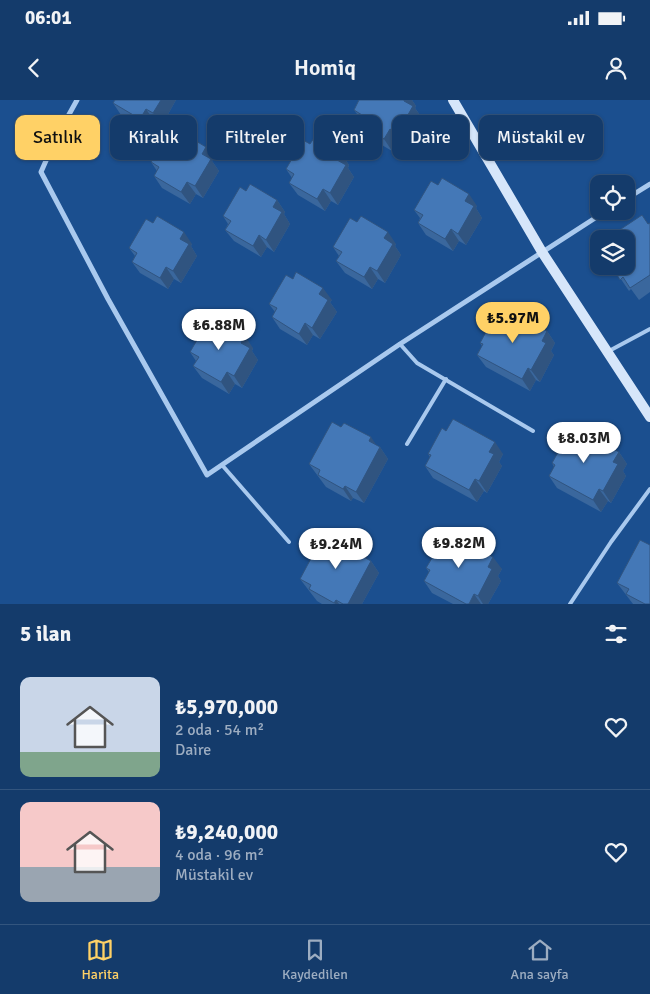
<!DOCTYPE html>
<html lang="tr">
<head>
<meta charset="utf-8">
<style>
	:root { --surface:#143b6b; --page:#1d4271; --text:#f1f3f6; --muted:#9dadc1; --line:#33557e; --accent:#ffd166 }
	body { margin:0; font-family:Signika,sans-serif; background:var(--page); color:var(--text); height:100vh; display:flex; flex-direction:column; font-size:19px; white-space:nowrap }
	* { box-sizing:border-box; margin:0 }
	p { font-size:16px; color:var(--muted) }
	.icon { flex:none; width:28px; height:28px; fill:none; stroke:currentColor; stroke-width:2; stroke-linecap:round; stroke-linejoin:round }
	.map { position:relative; height:504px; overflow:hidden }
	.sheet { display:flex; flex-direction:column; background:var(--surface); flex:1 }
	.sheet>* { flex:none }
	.banner { position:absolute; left:15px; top:15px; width:620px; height:45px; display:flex; gap:10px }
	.fabs { position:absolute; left:590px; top:75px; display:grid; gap:10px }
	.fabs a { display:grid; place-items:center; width:45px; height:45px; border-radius:10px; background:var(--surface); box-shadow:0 1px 4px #0004,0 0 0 1px var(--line); font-size:25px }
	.price { position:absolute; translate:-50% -42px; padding:0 11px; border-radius:18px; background:#fff; color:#222; font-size:16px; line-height:32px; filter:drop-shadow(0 1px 2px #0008) }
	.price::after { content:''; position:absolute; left:50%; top:30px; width:15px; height:11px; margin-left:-8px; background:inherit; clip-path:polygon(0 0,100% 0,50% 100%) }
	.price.on { background:var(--accent); color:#111 }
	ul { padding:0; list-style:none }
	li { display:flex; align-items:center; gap:15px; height:125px; padding:0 20px }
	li+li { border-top:1px solid var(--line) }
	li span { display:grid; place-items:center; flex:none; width:140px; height:100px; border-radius:10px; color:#555 }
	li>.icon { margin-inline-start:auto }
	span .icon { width:60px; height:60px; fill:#fffc; stroke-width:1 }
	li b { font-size:21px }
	h2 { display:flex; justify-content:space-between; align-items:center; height:60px; padding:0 20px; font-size:21px }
	.pill { padding:0 18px; border-radius:10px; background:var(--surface); box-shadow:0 1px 4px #0004,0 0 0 1px var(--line); font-size:18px; line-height:45px }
	.pill.on { background:var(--accent); color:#111 }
	.status { display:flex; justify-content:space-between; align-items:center; height:35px; padding:0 25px; background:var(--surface); direction:ltr }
	.status svg { height:14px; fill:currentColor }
	header { display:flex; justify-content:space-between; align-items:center; height:65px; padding:0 20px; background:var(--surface); font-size:22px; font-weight:600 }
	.tabs { display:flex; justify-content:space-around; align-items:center; height:70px; border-top:1px solid var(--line); background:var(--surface); font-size:14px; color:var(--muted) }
	.tabs a { display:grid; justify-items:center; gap:2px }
	.tabs .on { color:var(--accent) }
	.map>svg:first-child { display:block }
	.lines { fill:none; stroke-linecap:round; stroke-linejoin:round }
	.lane { stroke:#a9c9ee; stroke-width:4 }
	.street { stroke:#a9c9ee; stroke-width:5 }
	.secondary { stroke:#d6e6fa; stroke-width:10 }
	.wall { fill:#3a679d }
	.shaded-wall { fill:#305480 }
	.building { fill:#4478b7; stroke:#305480 }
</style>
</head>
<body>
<div class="status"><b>06:01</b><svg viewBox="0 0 49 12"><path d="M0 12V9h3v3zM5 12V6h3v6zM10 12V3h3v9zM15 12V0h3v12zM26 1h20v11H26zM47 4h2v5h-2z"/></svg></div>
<header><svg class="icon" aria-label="back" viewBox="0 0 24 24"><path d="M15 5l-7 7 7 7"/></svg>Homiq<svg class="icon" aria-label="person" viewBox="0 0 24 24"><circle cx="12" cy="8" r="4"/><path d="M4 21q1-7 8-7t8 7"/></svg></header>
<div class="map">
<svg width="650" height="504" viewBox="0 0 650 504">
	<rect width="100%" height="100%" fill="#1b4f8f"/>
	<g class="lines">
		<path class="lane" d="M400,244L417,263L533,331
			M609,251L650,229
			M407,344L446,279
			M222,365L289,442
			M570,504L611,442L650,389"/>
		<path class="street" d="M77,0L56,38L41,72L108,199L207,375L400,244L606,111
			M626,99L650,84"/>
		<path class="secondary" d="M453,0L542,152L650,317"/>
	</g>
	<path class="wall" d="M115,0H176L162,25L154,21L148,31L121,15L113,3Z
		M359,0H412L416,6L415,8L422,18L405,45L398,41L392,51L365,35L357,24L360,18L354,10Z
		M175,37L206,47L214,58L212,61L219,71L203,98L196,94L190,104L162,88L154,76L157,71L151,62Z
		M310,44L341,53L349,65L348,68L354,77L338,105L331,101L325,111L298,95L289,83L292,78L286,69Z
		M246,91L277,100L285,112L284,114L290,124L274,152L267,147L261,157L234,141L225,130L228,124L223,116Z
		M477,106L476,108L482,118L466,145L459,141L453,151L426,135L418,123L420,118L414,110Z
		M650,123V192L639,200L631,189L629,191L612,166Z
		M192,144L191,146L197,156L181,183L174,179L168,189L140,173L132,162L135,156L129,148Z
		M396,144L395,146L401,155L385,183L378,179L372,189L345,173L336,161L339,156L333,147Z
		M332,200L330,202L337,212L320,239L313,235L307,245L280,229L272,217L275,212L269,204Z
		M499,220L547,231L555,243L551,251L554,255L540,282L536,280L530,291L486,267L477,255L482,246L480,243Z
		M253,248L252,251L258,260L242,288L235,284L229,294L202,278L193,266L196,261L190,252Z
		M446,331L503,354L499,362L502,366L487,393L484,391L477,402L433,378L425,366L430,357L428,354Z
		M571,340L619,352L627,364L623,371L626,376L611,403L608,401L601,412L557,388L549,376L554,367L552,363Z
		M376,345L380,347L388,359L364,403L353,398L351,401L326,387L309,364Z
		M640,440L650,504H633L617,483Z
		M332,442L362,451L367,459L371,461L379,473L362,504H322L317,501L300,479Z
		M445,445L502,469L498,476L501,481L488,504H453L432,493L424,481L429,472L426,468Z"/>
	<path class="shaded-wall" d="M161,0H176L162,25L153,13Z
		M404,0H412L416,6L415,8L422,18L405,45L397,34Z
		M146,9L154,21L148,31L140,19Z
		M390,29L398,41L392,51L384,39Z
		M206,47L214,58L212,61L219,71L203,98L195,86L202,54Z
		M341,53L349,65L348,68L354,77L338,105L330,93L337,60Z
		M187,82L196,94L190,104L181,92Z
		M323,89L331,101L325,111L317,99Z
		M469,94L477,106L476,108L482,118L466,145L458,134L465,101Z
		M277,100L285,112L284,114L290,124L274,152L266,140L273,107Z
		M451,129L459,141L453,151L445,139Z
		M184,132L192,144L191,146L197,156L181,183L173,171L180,139Z
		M388,132L396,144L395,146L401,155L385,183L377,171L384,138Z
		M259,135L267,147L261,157L253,146Z
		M166,167L174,179L168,189L160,178Z
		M370,167L378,179L372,189L364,177Z
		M323,188L332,200L330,202L337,212L320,239L312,228L319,194Z
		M305,223L313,235L307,245L299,234Z
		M547,231L555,243L551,251L554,255L540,282L531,270L542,241Z
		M245,236L253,248L252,251L258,260L242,288L234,276L241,243Z
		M528,268L536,280L530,291L522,279Z
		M227,272L235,284L229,294L221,282Z
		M371,337L379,349L380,347L388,359L364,403L356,392L369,341Z
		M495,342L503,354L499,362L502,366L487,393L479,381L489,352Z
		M619,352L627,364L623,371L626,376L611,403L603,391L613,362Z
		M475,379L484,391L477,402L469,390Z
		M345,386L353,398L351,401L343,389Z
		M599,389L608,401L601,412L593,400Z
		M362,451L370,463L371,461L379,473L362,504H348L360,455Z
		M493,457L502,469L498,476L501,481L488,504H483L478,496L488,467Z
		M474,494L481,504H469Z
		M336,500L339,504H335L334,503Z"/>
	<path class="building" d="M115,0H161L153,13L146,9L140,19L113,3Z
		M359,0H404V1L413,6L397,34L390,29L384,39L357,24L362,15L354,10Z
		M179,31L206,47L202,54L211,59L195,86L187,82L181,92L154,76L159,67L151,62L168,33L175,37Z
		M314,38L341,53L337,60L346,65L330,93L323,89L317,99L289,83L294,74L286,69L303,40L310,44Z
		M442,78L469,94L465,101L474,106L458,134L451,129L445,139L418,123L423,115L414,110L431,81L438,85Z
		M250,84L277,100L273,107L282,112L266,140L259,135L253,146L225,130L231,121L223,116L240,87L246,91Z
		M642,115L648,124L650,123V175L630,188L623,177L620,180L612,166H626V139H606Z
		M157,116L184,132L180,139L189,144L173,171L166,167L160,178L132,162L137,153L129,148L146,119L153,123Z
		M361,116L388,132L384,138L393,144L377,171L370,167L364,177L336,161L342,152L333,147L350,118L357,122Z
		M296,172L323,188L319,194L328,200L312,228L305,223L299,234L272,217L277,208L269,204L286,175L293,179Z
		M505,208L547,231L542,241L546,243L531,270L528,268L522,279L477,255L483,244L480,243L494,217L499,220Z
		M218,221L245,236L241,243L250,248L234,276L227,272L221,282L193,266L199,257L190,252L207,223L214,227Z
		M453,319L495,342L489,352L494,354L479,381L475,379L469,390L425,366L431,355L428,354L442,328L446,331Z
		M332,322L341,327L344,323L371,337L369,341L380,347L356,392L345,386L343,389L318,375L320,370L309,364Z
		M577,329L619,352L613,362L618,364L603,391L599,389L593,400L549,376L555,365L552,363L566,338L571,340Z
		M452,434L493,457L488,467L492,469L478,496L474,494L469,504H466L424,481L430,470L426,468L441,443L445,445Z
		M323,436L332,442L335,437L362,451L360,455L371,461L348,504H343L336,500L334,503L309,489L311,485L300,479Z
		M640,440L650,445V504H645L626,494L629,489L617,483Z"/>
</svg>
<div class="fabs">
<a><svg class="icon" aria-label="locate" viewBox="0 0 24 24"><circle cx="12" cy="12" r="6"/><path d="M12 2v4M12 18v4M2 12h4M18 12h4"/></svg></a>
<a><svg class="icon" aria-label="layers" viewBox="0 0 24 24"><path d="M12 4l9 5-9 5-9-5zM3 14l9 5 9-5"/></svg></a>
</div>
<b class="price on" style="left:513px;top:244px">₺5.97M</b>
<b class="price" style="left:219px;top:251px">₺6.88M</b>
<b class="price" style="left:584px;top:364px">₺8.03M</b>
<b class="price" style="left:459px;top:469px">₺9.82M</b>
<b class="price" style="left:336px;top:470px">₺9.24M</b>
<div class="banner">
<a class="pill on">Satılık</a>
<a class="pill">Kiralık</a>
<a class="pill">Filtreler</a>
<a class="pill">Yeni</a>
<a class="pill">Daire</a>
<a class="pill">Müstakil ev</a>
</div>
</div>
<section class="sheet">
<h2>5 ilan<svg class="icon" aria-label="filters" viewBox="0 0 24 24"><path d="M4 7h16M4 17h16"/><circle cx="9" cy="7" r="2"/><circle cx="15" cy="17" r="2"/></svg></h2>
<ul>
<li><span style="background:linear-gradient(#c9d6e8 75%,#7fa58c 0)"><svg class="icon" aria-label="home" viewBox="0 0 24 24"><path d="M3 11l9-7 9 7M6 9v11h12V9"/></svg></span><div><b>₺5,970,000</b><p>2 oda · 54 m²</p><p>Daire</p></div><svg class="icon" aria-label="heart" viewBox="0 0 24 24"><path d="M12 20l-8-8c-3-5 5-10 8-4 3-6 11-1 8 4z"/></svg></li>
<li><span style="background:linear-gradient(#f6c9c9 65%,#9aa5b1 0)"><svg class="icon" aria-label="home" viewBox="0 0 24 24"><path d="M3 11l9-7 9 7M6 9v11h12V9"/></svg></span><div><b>₺9,240,000</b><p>4 oda · 96 m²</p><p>Müstakil ev</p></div><svg class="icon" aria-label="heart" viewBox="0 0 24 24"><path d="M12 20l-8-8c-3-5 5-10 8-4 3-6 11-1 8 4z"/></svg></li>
</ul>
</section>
<nav class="tabs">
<a class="on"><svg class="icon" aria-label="map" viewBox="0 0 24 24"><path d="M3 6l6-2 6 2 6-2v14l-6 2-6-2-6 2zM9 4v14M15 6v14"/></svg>Harita</a>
<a><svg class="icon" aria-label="saved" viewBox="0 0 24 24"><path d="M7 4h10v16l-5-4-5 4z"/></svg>Kaydedilen</a>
<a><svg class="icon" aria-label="home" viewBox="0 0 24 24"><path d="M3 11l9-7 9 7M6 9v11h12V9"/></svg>Ana sayfa</a>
</nav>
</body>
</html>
